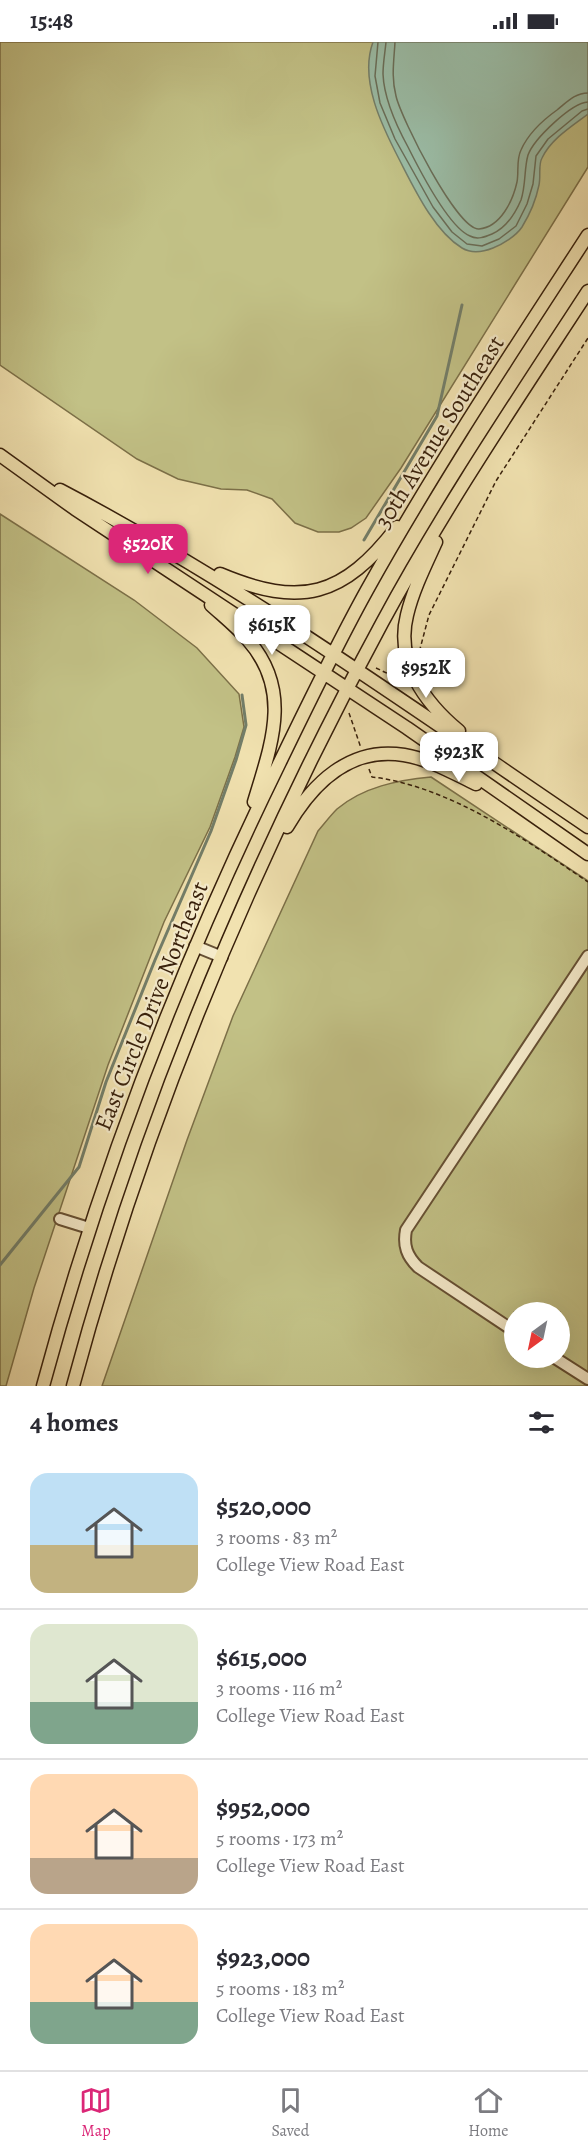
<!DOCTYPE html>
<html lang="en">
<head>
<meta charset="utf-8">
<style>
	:root { --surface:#fff; --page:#f2f2f3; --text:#2b2b33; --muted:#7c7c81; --line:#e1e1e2; --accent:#db2777 }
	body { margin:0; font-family:Alegreya,serif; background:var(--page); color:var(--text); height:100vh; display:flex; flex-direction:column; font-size:22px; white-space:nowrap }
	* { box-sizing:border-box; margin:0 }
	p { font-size:20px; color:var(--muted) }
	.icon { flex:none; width:33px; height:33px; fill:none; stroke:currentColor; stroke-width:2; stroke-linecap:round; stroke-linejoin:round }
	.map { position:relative; height:1344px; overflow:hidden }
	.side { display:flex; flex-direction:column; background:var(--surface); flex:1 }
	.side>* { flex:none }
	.needle { width:39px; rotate:213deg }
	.buttons { position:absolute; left:504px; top:1260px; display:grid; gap:12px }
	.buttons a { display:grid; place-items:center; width:66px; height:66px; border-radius:50%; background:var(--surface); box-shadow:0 6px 24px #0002; font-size:30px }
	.price { position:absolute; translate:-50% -51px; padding:0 14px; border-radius:12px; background:#fff; color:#222; font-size:20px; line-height:39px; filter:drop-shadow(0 2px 3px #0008) }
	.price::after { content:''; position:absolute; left:50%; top:36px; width:18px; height:14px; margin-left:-9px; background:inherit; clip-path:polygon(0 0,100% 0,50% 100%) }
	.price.on { background:var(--accent); color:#fff }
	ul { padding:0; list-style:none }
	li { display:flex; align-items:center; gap:18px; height:150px; padding:0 30px }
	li+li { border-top:2px solid var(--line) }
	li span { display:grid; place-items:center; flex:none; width:168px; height:120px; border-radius:18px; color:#555 }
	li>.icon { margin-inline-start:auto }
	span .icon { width:72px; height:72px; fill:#fffc; stroke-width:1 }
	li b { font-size:26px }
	h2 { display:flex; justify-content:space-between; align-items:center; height:72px; padding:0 30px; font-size:26px }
	.status { display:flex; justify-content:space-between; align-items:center; height:42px; padding:0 30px; background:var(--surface); direction:ltr }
	.status svg { height:16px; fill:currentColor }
	.dock { display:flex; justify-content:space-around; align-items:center; height:84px; border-top:2px solid var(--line); background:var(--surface); font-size:16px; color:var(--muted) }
	.dock a { display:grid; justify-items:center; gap:3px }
	.dock .on { color:var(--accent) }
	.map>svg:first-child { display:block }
	.green { fill:#c2c186; stroke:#7c7048; stroke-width:1.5; fill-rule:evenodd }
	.water { fill:#9bbea8; stroke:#737e69; stroke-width:1.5 }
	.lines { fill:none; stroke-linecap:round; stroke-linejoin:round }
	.shore { stroke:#696e59; stroke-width:1.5 }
	.stream { stroke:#737e69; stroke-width:3 }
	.minor-casing { stroke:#665034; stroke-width:14 }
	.major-casing { stroke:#371f0a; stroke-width:15 }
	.path { stroke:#371f0a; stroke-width:1.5; stroke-dasharray:4.5 3; stroke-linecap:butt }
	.minor { stroke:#f6eccc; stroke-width:10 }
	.major { stroke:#f1e2b0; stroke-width:12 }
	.labels { text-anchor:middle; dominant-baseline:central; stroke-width:4.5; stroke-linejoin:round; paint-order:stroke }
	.street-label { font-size:24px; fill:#371f0a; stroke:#f6eccc }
</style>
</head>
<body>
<div class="status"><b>15:48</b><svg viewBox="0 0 49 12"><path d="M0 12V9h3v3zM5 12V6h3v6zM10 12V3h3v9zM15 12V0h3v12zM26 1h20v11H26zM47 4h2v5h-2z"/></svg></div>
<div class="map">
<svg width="588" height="1344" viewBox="0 0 588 1344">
	<rect width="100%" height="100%" fill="#f1e2b0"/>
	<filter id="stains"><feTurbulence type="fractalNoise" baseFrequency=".00333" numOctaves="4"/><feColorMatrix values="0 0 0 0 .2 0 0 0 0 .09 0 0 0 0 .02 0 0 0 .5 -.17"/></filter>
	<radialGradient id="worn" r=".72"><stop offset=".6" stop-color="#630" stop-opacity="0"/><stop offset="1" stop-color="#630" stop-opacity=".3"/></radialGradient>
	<path class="green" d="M0,0H588V125L401,426L366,476L351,486L339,490H318L295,481L272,457L247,448L221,447L178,437L137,417L0,323Z
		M0,472L134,558L197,606L239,652L244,685L235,715L210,785L164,880L108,1023L34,1246L6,1344H0Z
		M431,735L588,839V1344H102L187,1098L233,974L318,789C324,782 330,774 337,767C363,745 398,738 431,735ZM514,1270H560V1316H514Z"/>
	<path class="water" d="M373,0H588V72C572,84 551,97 542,116C538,123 541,134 539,143C536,158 530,172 522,185C516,194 503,202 493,206C483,210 472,212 462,206C434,189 414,146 399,117C382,84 359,38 373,0Z"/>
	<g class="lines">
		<path class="shore" d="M378,0L375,34L380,61L395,97L433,165L452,190L467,202L482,204L499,197L516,184L527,162L533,142L536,114L548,97L582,69L588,67
			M386,0C385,11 383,21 383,32C384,57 396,83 408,105C419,127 448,185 470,194C477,198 485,195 492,192C506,186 515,172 521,158C526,143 524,127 528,113C534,97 571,61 588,60
			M395,0C394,19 391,35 396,54C401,76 457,188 479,187C501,185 513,158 517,140C519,130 516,118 521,108C528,92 543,78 557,68C567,60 575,51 588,51"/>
		<path class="stream" d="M364,498L437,374L462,263
			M0,1223L79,1125L106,1040L155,918L211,789L236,718L246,683L242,653"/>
		<g class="minor-casing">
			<path id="minor" d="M195,904L222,915
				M60,1177L89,1186
				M514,1289L418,1225C407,1214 403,1204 406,1188L588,914
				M555,1316L588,1337"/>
		</g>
		<g class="major-casing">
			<path id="major" d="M0,413L75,467L407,686L588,812
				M60,448C245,545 415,668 588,785
				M436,500C425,524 413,548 407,573C395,620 425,661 459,689
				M220,532C301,566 343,555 397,485
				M211,563C223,574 237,585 248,598C293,649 271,703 254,760
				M287,785C312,742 350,704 404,713C429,717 453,731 476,742
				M43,1344C101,1129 182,920 280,720C308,662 336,604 367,548C435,426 512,310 588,193
				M73,1344C144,1079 251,823 382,581C444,466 517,358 588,249"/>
		</g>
		<path class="path" d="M376,626L401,638H404
			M426,631L420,607L429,573L496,439L588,296
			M349,671L361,706
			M369,727L372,735C449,744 526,798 588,840"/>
		<use href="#minor" class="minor"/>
		<use href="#major" class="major"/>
	</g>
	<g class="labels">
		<g class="street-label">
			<text transform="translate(439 390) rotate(-58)">30th Avenue Southeast</text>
			<text transform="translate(151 964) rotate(-68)">East Circle Drive Northeast</text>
		</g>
	</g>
	<rect width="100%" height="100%" filter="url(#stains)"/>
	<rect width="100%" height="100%" fill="url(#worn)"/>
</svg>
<div class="buttons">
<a><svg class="needle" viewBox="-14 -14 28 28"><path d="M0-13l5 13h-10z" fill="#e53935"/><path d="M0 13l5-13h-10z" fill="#7c7c81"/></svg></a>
</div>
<b class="price on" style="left:148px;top:533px">$520K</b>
<b class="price" style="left:272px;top:614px">$615K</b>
<b class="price" style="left:426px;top:657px">$952K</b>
<b class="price" style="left:459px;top:741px">$923K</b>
</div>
<section class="side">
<h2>4 homes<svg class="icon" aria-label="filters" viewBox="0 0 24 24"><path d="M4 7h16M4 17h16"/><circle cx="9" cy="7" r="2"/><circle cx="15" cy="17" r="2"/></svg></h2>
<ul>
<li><span style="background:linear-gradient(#bfe0f5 60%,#c2b280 0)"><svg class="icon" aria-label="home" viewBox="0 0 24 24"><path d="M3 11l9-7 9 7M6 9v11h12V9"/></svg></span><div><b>$520,000</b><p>3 rooms · 83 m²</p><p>College View Road East</p></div></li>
<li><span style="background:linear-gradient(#dfe7d0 65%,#7fa58c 0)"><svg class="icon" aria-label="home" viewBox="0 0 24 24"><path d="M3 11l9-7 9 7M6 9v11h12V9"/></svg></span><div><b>$615,000</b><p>3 rooms · 116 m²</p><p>College View Road East</p></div></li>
<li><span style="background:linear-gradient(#ffd9b3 70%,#b9a48a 0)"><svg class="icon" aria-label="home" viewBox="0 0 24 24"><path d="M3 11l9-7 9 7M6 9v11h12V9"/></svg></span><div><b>$952,000</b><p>5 rooms · 173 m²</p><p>College View Road East</p></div></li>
<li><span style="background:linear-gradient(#ffd9b3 65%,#7fa58c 0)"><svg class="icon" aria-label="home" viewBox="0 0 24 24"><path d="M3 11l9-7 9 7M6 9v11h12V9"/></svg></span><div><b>$923,000</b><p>5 rooms · 183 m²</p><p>College View Road East</p></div></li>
</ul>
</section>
<nav class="dock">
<a class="on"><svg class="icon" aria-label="map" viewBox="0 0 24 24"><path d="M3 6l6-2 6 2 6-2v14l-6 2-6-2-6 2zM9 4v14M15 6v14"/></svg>Map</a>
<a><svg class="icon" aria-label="saved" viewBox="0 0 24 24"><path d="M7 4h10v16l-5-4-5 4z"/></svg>Saved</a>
<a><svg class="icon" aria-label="home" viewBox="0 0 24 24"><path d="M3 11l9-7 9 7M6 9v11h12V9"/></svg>Home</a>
</nav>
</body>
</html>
